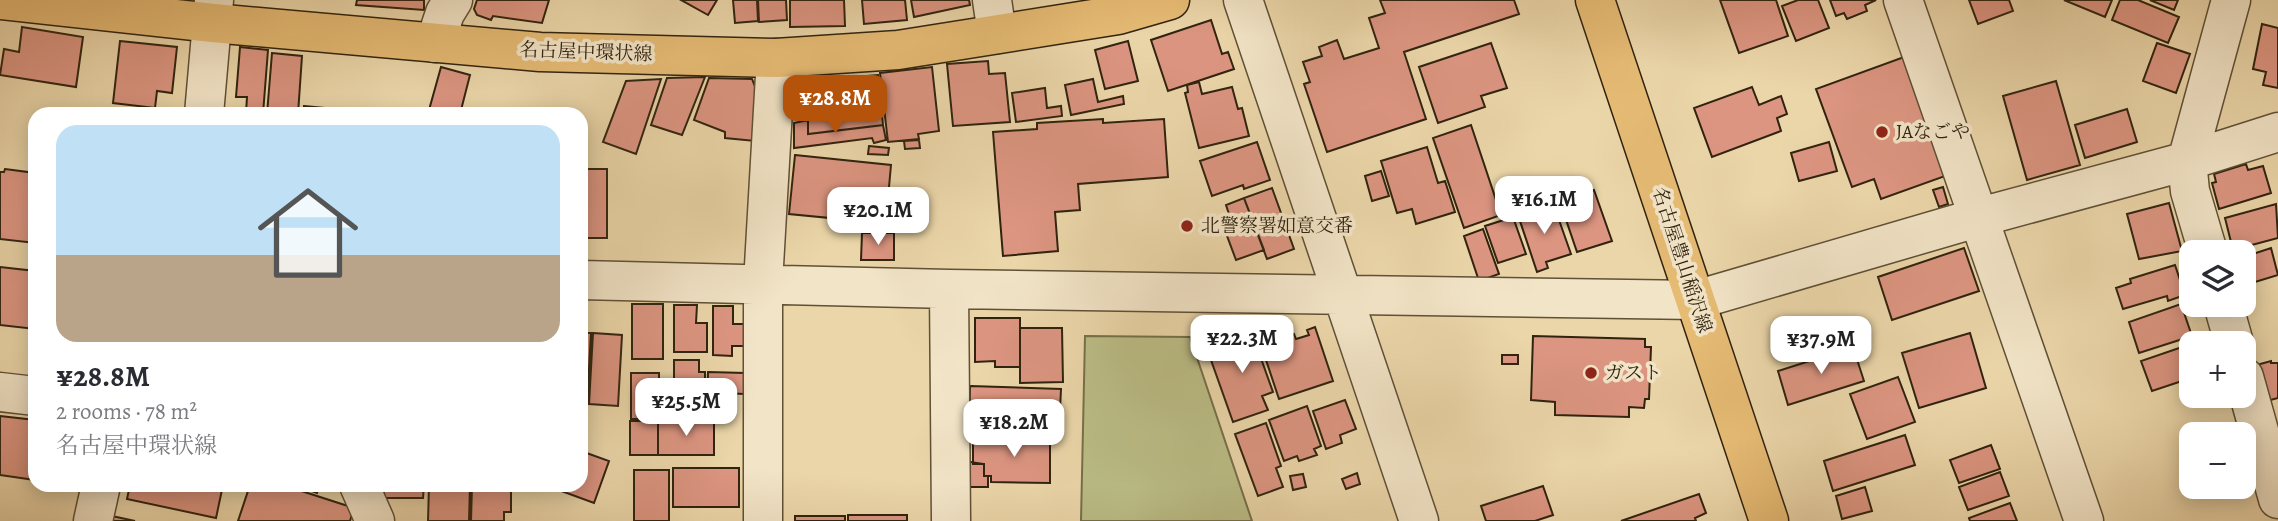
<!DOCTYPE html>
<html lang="en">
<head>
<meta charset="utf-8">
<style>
	:root { --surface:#fff; --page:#f7f7f7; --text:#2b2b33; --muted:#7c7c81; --line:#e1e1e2; --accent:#b45309 }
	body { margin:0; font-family:Alegreya,"Noto Serif JP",serif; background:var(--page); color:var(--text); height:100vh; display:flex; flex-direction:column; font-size:26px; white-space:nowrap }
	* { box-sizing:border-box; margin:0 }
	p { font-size:23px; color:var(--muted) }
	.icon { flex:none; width:38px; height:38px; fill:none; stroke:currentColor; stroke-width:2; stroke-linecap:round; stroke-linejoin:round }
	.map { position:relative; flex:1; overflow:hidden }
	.side { position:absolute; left:28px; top:107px; width:560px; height:385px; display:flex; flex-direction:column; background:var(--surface); border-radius:21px; box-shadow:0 4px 18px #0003 }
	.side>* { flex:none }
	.tools { position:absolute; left:2179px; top:240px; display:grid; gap:14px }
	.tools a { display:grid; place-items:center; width:77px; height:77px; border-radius:14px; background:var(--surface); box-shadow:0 4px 18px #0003; font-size:35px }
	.price { position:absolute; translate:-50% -60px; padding:0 16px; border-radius:14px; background:#fff; color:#222; font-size:23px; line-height:46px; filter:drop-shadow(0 2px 4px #0008) }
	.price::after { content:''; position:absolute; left:50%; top:42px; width:21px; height:16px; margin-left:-10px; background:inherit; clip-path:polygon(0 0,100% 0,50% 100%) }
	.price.active { background:var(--accent); color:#fff }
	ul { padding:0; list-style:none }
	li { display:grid; align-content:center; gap:14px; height:371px; padding:0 28px }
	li+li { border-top:2px solid var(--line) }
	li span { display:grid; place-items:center; height:217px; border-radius:21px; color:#555 }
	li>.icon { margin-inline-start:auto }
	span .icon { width:126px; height:126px; fill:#fffc; stroke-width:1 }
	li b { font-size:30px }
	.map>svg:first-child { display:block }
	.green { fill:#bbbd86; stroke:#76704a; stroke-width:2 }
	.building { fill:#dc9581; stroke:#30230f; stroke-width:2 }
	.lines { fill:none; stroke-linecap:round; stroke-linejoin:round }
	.minor-casing { stroke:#5f5036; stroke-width:41 }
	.major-casing { stroke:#30230f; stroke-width:41 }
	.minor { stroke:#f2e4c7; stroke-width:38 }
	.major { stroke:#e6bb74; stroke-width:38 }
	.poi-dot { fill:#8f2418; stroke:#f2e4c7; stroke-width:2.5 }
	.labels { text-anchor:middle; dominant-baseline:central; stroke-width:7; stroke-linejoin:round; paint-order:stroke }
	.street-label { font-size:19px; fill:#30230f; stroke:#f2e4c7 }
	.poi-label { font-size:19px; fill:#30230f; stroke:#f2e4c7; text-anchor:start }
</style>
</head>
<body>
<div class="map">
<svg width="2278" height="521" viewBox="0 0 2278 521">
	<rect width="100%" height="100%" fill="#ebd6a9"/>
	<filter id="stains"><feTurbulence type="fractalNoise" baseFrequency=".00286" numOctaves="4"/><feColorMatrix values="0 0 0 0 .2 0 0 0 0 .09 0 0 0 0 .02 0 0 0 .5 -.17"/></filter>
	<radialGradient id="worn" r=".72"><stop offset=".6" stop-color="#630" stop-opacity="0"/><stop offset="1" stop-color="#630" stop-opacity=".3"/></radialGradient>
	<path class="green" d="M1085,336L1190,337L1252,521H1081Z"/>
	<path class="building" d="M357,0H424V10L356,5Z
		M477,0H549L542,23L493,16L491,20L477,15L474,9Z
		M681,0H717L708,15Z
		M733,0H757L758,21L735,23Z
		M758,0H786L787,20L759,22Z
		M790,0H844L845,26L790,27Z
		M862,0H905L907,20L864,24Z
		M911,0H969L970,5L914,17Z
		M1380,0H1514L1519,14L1404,52L1426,119L1327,152L1304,84L1310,82L1303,62L1322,56L1319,47L1337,40L1344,59L1379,48L1369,18L1385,13Z
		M1720,0H1776L1788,36L1739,53Z
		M1798,0H1818L1829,28L1796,41L1782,6Z
		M1830,0H1876L1865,5L1867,11L1847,19L1844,13L1836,16Z
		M1969,0H2009L2013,11L1978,24Z
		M2064,0H2112L2105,17Z
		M2120,0H2138L2179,17L2168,43L2112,20Z
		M2150,0H2178L2174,10Z
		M1211,20L1222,54L1228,52L1234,69L1168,91L1151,40Z
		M2262,24L2278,28V88L2263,85L2266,72L2253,69Z
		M22,27L83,37L76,87L0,75L4,49L19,52Z
		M120,41L177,47L172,93L157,91L155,108L113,103Z
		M1128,41L1138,81L1105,89L1095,50Z
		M1491,43L1507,88L1481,96L1485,107L1438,123L1419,67Z
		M2157,43L2190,54L2176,93L2143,81Z
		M240,47L268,50L263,114L246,113L247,97H236Z
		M272,53L302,56L298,114H267Z
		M1904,57L1948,175L1881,199L1874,179L1852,187L1816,89Z
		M988,61L989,74L1005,73L1010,122L953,126L947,64Z
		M441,67L470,75L460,114H432L433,111L429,110Z
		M932,67L939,131L918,134L919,139L888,142L880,73Z
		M878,75L883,125L808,134V120L800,116L799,91L808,81Z
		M705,77L682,135L651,125L667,78Z
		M709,78L752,79L756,89L755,141L725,138V132L694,120Z
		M661,79L636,154L603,142L626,81Z
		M1093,79L1098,102L1123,96L1124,104L1071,115L1065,85Z
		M2056,81L2080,165L2027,180L2003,96Z
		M1199,82L1202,94L1232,87L1238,109L1242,108L1249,136L1199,148L1185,93L1188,92L1187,85Z
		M1752,87L1759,105L1781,96L1787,114L1777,118L1781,131L1712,157L1694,108Z
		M1045,88L1047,108L1061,106L1062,116L1016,122L1012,93Z
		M304,106L388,114H304Z
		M2127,109L2137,142L2085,158L2075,125Z
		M1103,119V123L1164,119L1168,177L1078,184L1080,210L1055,212L1058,251L1003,256L993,132L1037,129V123Z
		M808,120V134L883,125L886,140L874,143L872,138L794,148V123Z
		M1471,125L1501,215L1464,228L1433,138Z
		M919,140L920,148L905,149L904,141Z
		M1257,142L1270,180L1244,189L1243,185L1212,196L1200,161Z
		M1829,142L1837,171L1799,181L1791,153Z
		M869,146L889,148L888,155L868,154Z
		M1427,147L1438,183L1445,181L1455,212L1416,224L1412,209L1397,213L1381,161Z
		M795,155L891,165L885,231L849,228L850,220L789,214Z
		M2246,164L2248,170L2263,166L2271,193L2219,209L2212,183L2216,182L2214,174Z
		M5,169L35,173V243L0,239V172H4Z
		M582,169H607V238H581Z
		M1381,171L1389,196L1372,201L1365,176Z
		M1943,187L1948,204L1939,207L1933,190Z
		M1272,188L1294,249L1267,259L1244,198Z
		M1594,190L1612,241L1577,252L1560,202Z
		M1244,198L1264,250L1236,260L1220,217L1229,214L1226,205Z
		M1553,203L1571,254L1546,262L1548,268L1537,272L1518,215Z
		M2169,203L2182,251L2139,259L2127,214Z
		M2276,204L2278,238L2233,250L2225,218Z
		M1513,217L1526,254L1498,263L1485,226Z
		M1483,229L1499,274L1479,281L1464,236Z
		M862,233H894V260H861Z
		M1964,248L1979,291L1892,320L1878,277Z
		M2271,248L2278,275L2255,282L2247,256Z
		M2175,265L2185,295L2168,301L2167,296L2123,309L2116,288L2131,283L2130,279Z
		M0,267L35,271V329L0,325Z
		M632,304H663V359H632Z
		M2181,304L2192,336L2139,353L2129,322Z
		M674,305H697L696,323H707V352H674Z
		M713,306H733V324H747V346H732V356L713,355Z
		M975,318H1020V367H995V361L975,362Z
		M1248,322L1273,392L1262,396L1268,410L1233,422L1211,360L1219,357L1217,348L1234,341L1229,328Z
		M1315,327L1333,381L1279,399L1261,345L1269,343L1270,347L1283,343L1282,338L1294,334L1296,339L1309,335L1307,330Z
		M1020,328H1062L1063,382L1020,383Z
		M581,333H591L587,404H581Z
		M593,333L622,335L618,406L589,404Z
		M1970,333L1986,388L1919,408L1902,353Z
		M1533,336L1645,339V347H1651L1649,399H1645L1644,408L1629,407V417L1555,415V402L1531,400Z
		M2191,344V378L2152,391L2141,361Z
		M1853,347L1864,381L1788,405L1778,371Z
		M1502,355H1518V364H1502Z
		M674,360H699V372H705V403H696V417H674Z
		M2271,361V363H2278V398L2263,402L2253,366Z
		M708,372L745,373L744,394L723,393L722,410H707Z
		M631,373H659V382H668V419H631Z
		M1898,377L1915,422L1867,439L1850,394Z
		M970,386L1061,389L1060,410H1039L1038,426L988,425V435H969Z
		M1345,400L1356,429L1340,435L1342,443L1326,449L1313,411Z
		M1307,406L1321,446L1314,449L1317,455L1299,461L1297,456L1284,461L1269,420Z
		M0,416L35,420V480L0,475Z
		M630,421H658V455H630Z
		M658,421H714V455H658Z
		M1266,423L1281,466L1276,468L1283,487L1258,496L1235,434Z
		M1905,435L1915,465L1833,491L1824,461Z
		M973,437L1050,438V483L991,482V476H984V464H973Z
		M1991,445L2000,469L1959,483L1950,460Z
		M581,451L609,461L594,503L545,485H581Z
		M964,461L984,464V476H988V487H964Z
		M673,468H739V507H673Z
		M634,470H669V521H634Z
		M2000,472L2009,496L1968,510L1959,487Z
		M1357,473L1360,484L1346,489L1342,479Z
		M1303,474L1306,487L1293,490L1290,476Z
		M130,485H223L216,518L127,499Z
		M250,485H283L354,508L350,521H238Z
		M295,485H320L317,493Z
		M384,485H424L423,498H384Z
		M429,485H470L469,521H428Z
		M472,485H511V512H504V521H471Z
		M1543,486L1553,515L1535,521H1486L1481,506Z
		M1865,487L1872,511L1842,519L1836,496Z
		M1699,494L1706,513L1695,518L1696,521H1621Z
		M2010,503L2017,521H1970L1969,518Z
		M848,515H907V521H848Z
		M112,516L135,521H111Z
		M795,516H845V521H795Z"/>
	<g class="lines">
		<g class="minor-casing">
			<path id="minor" d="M992,0L997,34
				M1243,0L1419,521
				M1903,0L2084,521
				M435,43L445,13L453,0
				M204,114L214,0
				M2208,252L2190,191L2187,161L2231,0
				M581,280L949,289L1696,300L1980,217L2187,161L2278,132
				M949,289L951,521
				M2223,304L2234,343
				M2244,377L2278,499
				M0,392L35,396
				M359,485L375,521
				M93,521L101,485
				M763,521V283L776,58"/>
		</g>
		<g class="major-casing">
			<path id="major" d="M0,0L213,23L540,52L776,58L898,50L1118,15L1170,0
				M1595,0L1769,521"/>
		</g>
		<use href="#minor" class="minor"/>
		<use href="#major" class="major"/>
	</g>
	<g class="poi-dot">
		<circle cx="1882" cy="132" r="7"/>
		<circle cx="1187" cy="226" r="7"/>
		<circle cx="1591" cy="373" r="7"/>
	</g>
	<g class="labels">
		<g class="street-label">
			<text transform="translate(586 52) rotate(2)">名古屋中環状線</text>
			<text transform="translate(1682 260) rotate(72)">名古屋豊山稲沢線</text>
		</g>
		<g class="poi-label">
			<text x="1896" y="132">JAなごや</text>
			<text x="1201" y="226">北警察署如意交番</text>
			<text x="1605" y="373">ガスト</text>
		</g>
	</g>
	<rect width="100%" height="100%" filter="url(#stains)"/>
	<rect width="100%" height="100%" fill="url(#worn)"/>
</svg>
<div class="tools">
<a><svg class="icon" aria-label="layers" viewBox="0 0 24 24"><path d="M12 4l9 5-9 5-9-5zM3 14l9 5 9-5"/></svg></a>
<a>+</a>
<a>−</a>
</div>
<b class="price active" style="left:835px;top:135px">¥28.8M</b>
<b class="price" style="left:1544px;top:236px">¥16.1M</b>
<b class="price" style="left:878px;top:247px">¥20.1M</b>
<b class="price" style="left:1242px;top:375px">¥22.3M</b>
<b class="price" style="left:1821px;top:376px">¥37.9M</b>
<b class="price" style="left:686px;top:438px">¥25.5M</b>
<b class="price" style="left:1014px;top:459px">¥18.2M</b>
<section class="side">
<ul>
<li><span style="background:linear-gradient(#bfe0f5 60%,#b9a48a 0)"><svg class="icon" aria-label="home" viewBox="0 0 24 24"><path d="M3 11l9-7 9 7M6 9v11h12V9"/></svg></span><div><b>¥28.8M</b><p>2 rooms · 78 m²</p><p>名古屋中環状線</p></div></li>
</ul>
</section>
</div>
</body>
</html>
